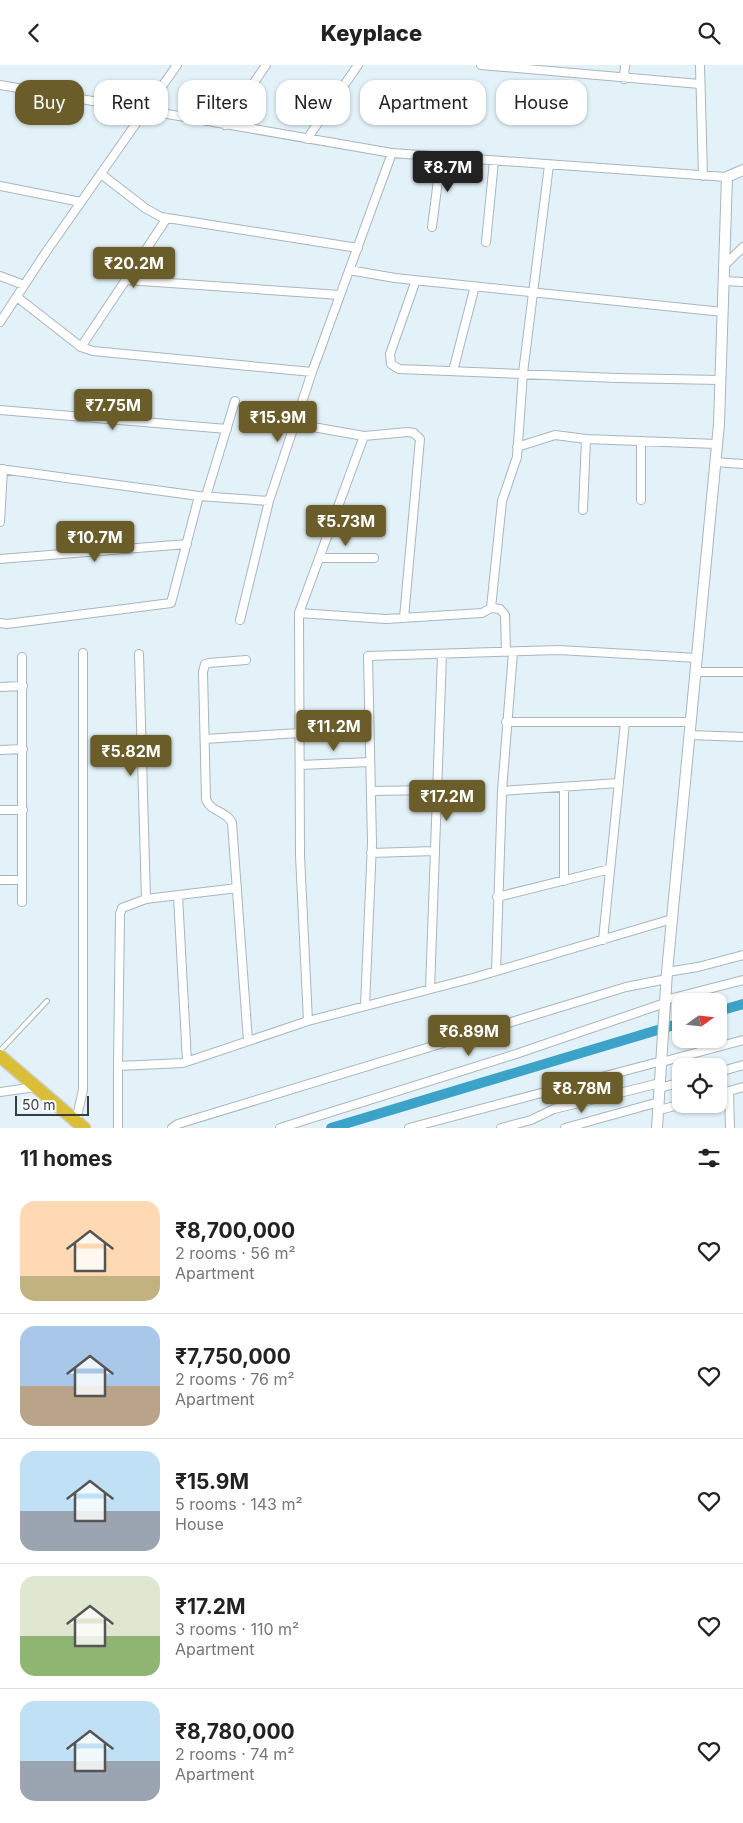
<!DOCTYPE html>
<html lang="en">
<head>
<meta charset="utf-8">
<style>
	:root { --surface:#fff; --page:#f2f2f2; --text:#222; --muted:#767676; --line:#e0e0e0; --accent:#6a5d2a }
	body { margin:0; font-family:Inter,sans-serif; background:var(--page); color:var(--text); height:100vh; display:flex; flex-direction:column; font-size:19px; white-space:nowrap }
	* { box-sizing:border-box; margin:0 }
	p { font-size:16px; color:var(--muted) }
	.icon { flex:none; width:28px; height:28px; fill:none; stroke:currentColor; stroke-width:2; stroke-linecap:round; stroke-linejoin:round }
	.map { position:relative; height:1063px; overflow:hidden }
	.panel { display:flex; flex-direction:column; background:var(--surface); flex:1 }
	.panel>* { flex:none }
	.top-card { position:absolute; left:15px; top:15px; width:714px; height:45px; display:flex; gap:10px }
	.needle { width:32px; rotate:75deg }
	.controls { position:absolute; left:672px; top:928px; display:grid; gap:10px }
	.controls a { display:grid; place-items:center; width:55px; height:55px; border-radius:10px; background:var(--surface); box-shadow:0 1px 4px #0004; font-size:25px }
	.scale { position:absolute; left:15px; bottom:12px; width:74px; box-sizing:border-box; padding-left:5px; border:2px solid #373d40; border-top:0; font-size:14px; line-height:18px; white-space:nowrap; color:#373d40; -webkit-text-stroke:4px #fafdfe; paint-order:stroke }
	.price { position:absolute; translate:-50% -42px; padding:0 11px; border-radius:5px; background:var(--accent); color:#fff; font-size:16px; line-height:32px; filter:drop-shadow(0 1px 2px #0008) }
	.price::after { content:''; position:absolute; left:50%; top:30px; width:15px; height:11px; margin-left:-8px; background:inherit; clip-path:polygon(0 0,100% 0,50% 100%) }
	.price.current { background:#222; color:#fff }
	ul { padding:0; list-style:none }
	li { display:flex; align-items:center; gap:15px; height:125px; padding:0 20px }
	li+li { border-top:1px solid var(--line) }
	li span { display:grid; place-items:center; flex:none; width:140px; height:100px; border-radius:15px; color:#555 }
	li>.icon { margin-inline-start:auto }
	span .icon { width:60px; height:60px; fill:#fffc; stroke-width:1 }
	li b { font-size:21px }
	h2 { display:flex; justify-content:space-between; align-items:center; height:60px; padding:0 20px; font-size:21px }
	.tag { padding:0 18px; border-radius:15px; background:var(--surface); box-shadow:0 1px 4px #0004; font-size:18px; line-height:45px }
	.tag.current { background:var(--accent); color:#fff }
	header { display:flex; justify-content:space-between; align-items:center; height:65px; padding:0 20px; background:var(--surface); font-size:22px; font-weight:800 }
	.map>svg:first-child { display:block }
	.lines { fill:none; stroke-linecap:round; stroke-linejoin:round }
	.canal { stroke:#3ca3c8; stroke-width:10 }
	.service-casing { stroke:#a8b6bd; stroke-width:6 }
	.minor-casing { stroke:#a8b6bd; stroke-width:10 }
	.tertiary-casing { stroke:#a8b6bd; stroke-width:12 }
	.trunk-casing { stroke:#cfd0d1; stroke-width:15 }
	.service { stroke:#fff; stroke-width:4 }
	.minor { stroke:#fff; stroke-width:8 }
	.tertiary { stroke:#fff; stroke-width:10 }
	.trunk { stroke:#dabe36; stroke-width:12 }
</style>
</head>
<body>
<header><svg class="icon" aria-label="back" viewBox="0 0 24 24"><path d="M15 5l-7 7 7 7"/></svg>Keyplace<svg class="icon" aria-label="search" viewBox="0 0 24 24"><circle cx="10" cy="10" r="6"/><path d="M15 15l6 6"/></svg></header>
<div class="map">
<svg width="743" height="1063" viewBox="0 0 743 1063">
	<rect width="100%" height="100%" fill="#e3f2f9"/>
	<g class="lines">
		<path class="canal" d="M719,946L743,939
			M331,1063L681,958"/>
		<g class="service-casing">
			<path id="service" d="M0,986L47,936"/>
		</g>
		<g class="minor-casing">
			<path id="minor" d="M481,0L700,19
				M700,0L703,111
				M624,14L625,0
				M0,20L392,88L727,112
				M225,60L266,0
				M307,74L358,0
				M101,109L145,143L161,152L358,183
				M0,121L81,137
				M432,162L441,92
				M486,177L494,96
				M724,201L743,182
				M349,205L395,213L723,247
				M0,211L24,220
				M127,215L340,230
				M416,215L390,289L391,299L399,304L617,313L720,315
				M724,216L743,217
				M17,232L81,282L93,286L312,307
				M0,257L46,187L177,0
				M81,282L167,153
				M453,306L475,221
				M0,345L227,364
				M364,371L408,367L414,368L420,374L404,553
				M641,376V435
				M517,382L555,370L586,374L717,379
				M715,397L743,399
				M0,404L199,431L269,436L312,307L392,88
				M206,431L235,336
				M583,445L586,374
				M0,457L3,404
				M319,493H374
				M0,494L187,479
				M491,543L500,544L505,550L506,587
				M299,548L386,554L482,548L491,543L502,436L517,392L523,308L549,100
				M240,555L269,436
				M0,558L7,559L171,538L199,431
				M139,589L146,834
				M246,595L209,598L205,599L203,607L206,734C210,747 227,746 232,758L248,976
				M696,607H743
				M0,622L23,621
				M506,657H691
				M690,670L743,672
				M205,674L299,668
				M0,685L23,684
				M300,700L370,697
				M371,726L437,725
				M502,726L619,718
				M0,745H23
				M371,788L435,786
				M0,815H22
				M564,816V722
				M178,831L187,996
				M497,832L610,804
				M22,837V592
				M603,875L625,657
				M496,906L502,726L513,587
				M667,907L698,902L743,890
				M430,924L442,589
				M665,935L743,915
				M365,941L372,778L368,591L559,585L697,593
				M308,956L473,913L672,854
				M662,997L743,975
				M118,1001L120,849L122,843L146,834L237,823
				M719,1007L743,1000
				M660,1023L681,1017
				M729,1026L730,1063
				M0,1027L36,1022
				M719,1029L743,1022
				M659,1045L683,1039
				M76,1056L83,1025V588
				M118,1063V1001L183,998L308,956L300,790L299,548L364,371L296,359
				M172,1063L178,1059L626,922L667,914
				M280,1063L516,989L665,938
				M409,1063L662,996
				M501,1063L531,1055L554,1044L660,1018
				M565,1063L659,1037"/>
		</g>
		<g class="tertiary-casing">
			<path id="tertiary" d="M657,1063L667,907L719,359L727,112L743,105"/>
		</g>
		<g class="trunk-casing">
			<path id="trunk" d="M0,991L84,1063"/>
		</g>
		<use href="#service" class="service"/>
		<use href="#minor" class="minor"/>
		<use href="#tertiary" class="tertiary"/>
		<use href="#trunk" class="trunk"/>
	</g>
</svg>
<div class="controls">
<a><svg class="needle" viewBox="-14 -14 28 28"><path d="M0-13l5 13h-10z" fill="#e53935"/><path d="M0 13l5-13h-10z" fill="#767676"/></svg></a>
<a><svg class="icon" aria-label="locate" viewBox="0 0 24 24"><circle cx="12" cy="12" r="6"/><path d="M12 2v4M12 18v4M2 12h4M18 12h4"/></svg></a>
</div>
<div class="scale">50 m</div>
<b class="price current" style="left:448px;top:128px">₹8.7M</b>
<b class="price" style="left:134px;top:224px">₹20.2M</b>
<b class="price" style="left:113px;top:366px">₹7.75M</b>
<b class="price" style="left:278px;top:378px">₹15.9M</b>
<b class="price" style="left:346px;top:482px">₹5.73M</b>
<b class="price" style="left:95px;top:498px">₹10.7M</b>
<b class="price" style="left:334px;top:687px">₹11.2M</b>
<b class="price" style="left:131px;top:712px">₹5.82M</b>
<b class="price" style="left:447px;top:757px">₹17.2M</b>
<b class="price" style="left:469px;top:992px">₹6.89M</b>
<b class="price" style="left:582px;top:1049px">₹8.78M</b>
<div class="top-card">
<a class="tag current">Buy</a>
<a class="tag">Rent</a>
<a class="tag">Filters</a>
<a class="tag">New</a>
<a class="tag">Apartment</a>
<a class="tag">House</a>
</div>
</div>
<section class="panel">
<h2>11 homes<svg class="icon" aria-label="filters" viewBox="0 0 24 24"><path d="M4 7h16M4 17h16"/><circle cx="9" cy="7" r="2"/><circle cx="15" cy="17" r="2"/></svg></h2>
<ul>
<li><span style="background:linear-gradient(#ffd9b3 75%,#c2b280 0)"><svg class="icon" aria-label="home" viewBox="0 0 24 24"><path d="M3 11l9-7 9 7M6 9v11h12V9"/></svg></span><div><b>₹8,700,000</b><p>2 rooms · 56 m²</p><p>Apartment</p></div><svg class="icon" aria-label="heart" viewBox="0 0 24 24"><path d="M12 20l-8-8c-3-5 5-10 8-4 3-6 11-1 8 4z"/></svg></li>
<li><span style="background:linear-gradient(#a9c7e8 60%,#b9a48a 0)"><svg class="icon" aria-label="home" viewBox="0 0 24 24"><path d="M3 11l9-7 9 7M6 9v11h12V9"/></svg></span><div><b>₹7,750,000</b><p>2 rooms · 76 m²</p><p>Apartment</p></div><svg class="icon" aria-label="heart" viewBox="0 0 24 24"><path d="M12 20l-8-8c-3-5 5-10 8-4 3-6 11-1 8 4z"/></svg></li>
<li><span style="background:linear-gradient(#bfe0f5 60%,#9aa5b1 0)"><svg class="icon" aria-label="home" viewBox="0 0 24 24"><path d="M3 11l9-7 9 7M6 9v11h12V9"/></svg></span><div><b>₹15.9M</b><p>5 rooms · 143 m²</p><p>House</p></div><svg class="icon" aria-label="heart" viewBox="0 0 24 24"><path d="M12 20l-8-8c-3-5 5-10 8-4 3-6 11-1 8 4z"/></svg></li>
<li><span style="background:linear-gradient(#dfe7d0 60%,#8fb573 0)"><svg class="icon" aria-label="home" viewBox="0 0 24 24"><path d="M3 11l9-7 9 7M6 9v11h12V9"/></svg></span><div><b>₹17.2M</b><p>3 rooms · 110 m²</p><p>Apartment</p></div><svg class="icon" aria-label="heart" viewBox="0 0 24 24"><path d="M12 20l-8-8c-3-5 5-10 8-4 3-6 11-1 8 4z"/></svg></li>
<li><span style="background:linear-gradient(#bfe0f5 60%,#9aa5b1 0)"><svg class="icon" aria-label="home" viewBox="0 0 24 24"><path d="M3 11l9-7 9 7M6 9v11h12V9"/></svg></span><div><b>₹8,780,000</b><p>2 rooms · 74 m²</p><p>Apartment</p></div><svg class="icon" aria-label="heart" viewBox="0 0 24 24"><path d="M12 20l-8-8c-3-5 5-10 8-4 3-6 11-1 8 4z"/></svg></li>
</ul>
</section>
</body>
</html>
